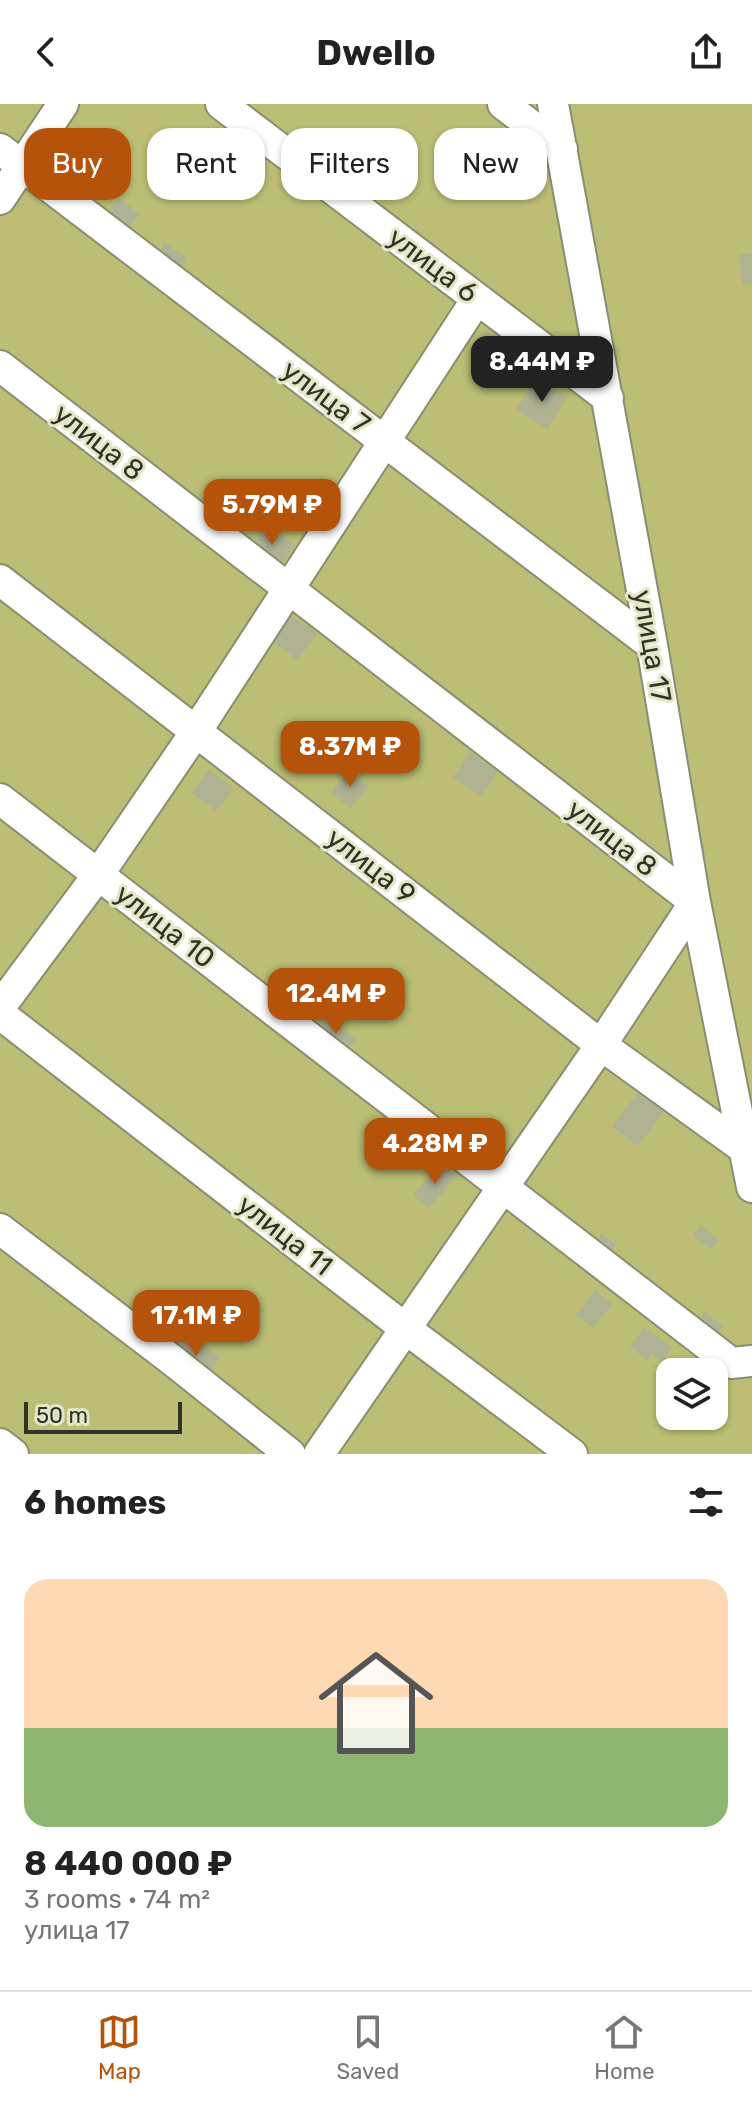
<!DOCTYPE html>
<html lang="en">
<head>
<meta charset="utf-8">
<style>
	:root { --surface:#fff; --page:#f2f2f2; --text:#222; --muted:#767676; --line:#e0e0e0; --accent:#b45309 }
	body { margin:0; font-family:Rubik,sans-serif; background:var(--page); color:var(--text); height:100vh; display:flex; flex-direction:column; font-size:30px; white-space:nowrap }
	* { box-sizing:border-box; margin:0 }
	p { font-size:26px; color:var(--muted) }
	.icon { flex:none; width:44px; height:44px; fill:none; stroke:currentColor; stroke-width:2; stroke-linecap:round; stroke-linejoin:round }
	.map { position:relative; height:1350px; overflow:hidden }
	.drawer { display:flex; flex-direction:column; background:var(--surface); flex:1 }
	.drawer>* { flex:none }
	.banner { position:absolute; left:24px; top:24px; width:704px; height:72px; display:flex; gap:16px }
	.fabs { position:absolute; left:656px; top:1254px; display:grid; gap:16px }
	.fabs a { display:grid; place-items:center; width:72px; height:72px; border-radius:16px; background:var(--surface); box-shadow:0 2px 6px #0004; font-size:40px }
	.scale { position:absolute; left:24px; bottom:20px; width:158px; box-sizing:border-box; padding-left:8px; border:4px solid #323327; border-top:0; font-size:22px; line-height:28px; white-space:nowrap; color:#323327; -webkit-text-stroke:6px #e3e6c7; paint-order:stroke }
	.price { position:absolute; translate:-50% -68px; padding:0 18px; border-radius:16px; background:var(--accent); color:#fff; font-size:26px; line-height:52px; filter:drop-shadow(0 2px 4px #0008) }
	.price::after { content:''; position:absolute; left:50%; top:48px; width:24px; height:18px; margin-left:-12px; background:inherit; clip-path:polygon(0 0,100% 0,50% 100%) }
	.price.on { background:#222; color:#fff }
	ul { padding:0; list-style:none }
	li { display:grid; align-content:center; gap:16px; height:424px; padding:0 24px }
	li+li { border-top:2px solid var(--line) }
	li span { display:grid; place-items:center; height:248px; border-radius:24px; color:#555 }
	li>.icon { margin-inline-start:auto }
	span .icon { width:144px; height:144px; fill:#fffc; stroke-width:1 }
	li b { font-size:34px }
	h2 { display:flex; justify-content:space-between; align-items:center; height:96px; padding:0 24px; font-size:34px }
	.chip { padding:0 28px; border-radius:24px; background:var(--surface); box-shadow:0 2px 6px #0004; font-size:28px; line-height:72px }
	.chip.on { background:var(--accent); color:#fff }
	header { display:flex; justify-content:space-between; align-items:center; height:104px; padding:0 24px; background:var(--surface); font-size:36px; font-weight:700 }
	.tabs { display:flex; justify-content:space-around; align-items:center; height:112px; border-top:2px solid var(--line); background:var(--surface); font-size:22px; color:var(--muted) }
	.tabs a { display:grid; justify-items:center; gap:4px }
	.tabs .on { color:var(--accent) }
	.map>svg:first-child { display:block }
	.green { fill:#bbbe74; fill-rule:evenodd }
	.building { fill:#b0b294 }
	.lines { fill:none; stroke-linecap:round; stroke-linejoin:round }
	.minor-casing { stroke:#8b8d70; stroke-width:34 }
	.minor { stroke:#fff; stroke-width:30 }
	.labels { text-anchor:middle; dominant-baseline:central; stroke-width:6; stroke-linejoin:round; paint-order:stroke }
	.street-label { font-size:28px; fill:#323327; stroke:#e3e6c7 }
</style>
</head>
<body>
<header><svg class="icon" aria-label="back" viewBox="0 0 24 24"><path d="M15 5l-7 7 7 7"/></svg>Dwello<svg class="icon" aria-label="share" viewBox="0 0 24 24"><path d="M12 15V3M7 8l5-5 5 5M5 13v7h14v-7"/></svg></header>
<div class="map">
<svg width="752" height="1350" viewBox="0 0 752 1350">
	<rect width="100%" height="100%" fill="#e3e6c7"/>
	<path class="green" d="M0,0H752V1350H0ZM670,1268H714V1312H670Z"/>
	<path class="building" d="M363,71L382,87L370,101L351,85Z
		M119,94L140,110L119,136L103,115Z
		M165,139L187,154L176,171L154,155Z
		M752,149V180L743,181L739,151Z
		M487,228L515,249L499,266L473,249Z
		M536,274L567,293L548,325L516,306Z
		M264,422L294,440L280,464L250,446Z
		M284,507L317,529L298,556L266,534Z
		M470,648L498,668L480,692L453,673Z
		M209,666L234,684L216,707L192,689Z
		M348,666L369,682L351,704L331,689Z
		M328,914L356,935L344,950L317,929Z
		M639,987L665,1006L638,1042L612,1023Z
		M441,1060L456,1073L429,1104L413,1091Z
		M701,1121L719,1136L710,1146L693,1131Z
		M602,1130L616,1140L606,1155L591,1144Z
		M595,1186L612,1200L593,1224L576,1211Z
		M705,1208L723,1222L710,1238L692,1224Z
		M644,1223L672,1244L662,1258L652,1250L647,1256L630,1243Z
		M189,1231L220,1253L204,1277L172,1256Z"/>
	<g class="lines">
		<g class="minor-casing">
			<path id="minor" d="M221,0L608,294
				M503,0L562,45
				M553,0L652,541L695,798L752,1083
				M0,45L652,541
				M0,95L63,0
				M0,262L695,798L601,941L319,1350
				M0,476L601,941L745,1045
				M0,695L731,1259L752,1257
				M0,903L98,771L197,626L477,195
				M0,910L406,1225L572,1350
				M0,1125L172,1256L290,1350
				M0,1340L13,1350"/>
		</g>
		<use href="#minor" class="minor"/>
	</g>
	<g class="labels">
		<g class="street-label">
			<text transform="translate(433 161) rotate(37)">улица 6</text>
			<text transform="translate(326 293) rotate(37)">улица 7</text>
			<text transform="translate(99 338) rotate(38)">улица 8</text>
			<text transform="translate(652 542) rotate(80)">улица 17</text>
			<text transform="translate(612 734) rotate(38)">улица 8</text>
			<text transform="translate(371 762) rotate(38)">улица 9</text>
			<text transform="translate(165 822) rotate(38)">улица 10</text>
			<text transform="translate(285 1131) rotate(38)">улица 11</text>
		</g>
	</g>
</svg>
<div class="fabs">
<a><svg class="icon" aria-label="layers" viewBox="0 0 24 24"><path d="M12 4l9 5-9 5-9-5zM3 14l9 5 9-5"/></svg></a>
</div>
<div class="scale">50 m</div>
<b class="price on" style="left:542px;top:300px">8.44M ₽</b>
<b class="price" style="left:272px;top:443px">5.79M ₽</b>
<b class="price" style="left:350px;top:685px">8.37M ₽</b>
<b class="price" style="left:336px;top:932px">12.4M ₽</b>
<b class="price" style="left:435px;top:1082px">4.28M ₽</b>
<b class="price" style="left:196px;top:1254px">17.1M ₽</b>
<div class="banner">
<a class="chip on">Buy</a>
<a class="chip">Rent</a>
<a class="chip">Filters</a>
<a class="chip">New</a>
</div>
</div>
<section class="drawer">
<h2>6 homes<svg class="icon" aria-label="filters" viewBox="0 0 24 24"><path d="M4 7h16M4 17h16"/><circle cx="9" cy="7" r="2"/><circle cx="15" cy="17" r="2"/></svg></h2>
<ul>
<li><span style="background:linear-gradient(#ffd9b3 60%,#8fb573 0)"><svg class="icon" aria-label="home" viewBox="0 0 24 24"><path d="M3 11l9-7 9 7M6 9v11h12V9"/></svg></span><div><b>8 440 000 ₽</b><p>3 rooms · 74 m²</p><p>улица 17</p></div></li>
</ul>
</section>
<nav class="tabs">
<a class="on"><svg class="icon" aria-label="map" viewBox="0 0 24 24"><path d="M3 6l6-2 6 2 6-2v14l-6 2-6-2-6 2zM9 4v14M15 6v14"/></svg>Map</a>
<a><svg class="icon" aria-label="saved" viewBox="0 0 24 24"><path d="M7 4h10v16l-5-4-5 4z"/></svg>Saved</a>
<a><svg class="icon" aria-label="home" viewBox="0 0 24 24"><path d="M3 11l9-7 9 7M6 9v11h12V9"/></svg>Home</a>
</nav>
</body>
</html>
